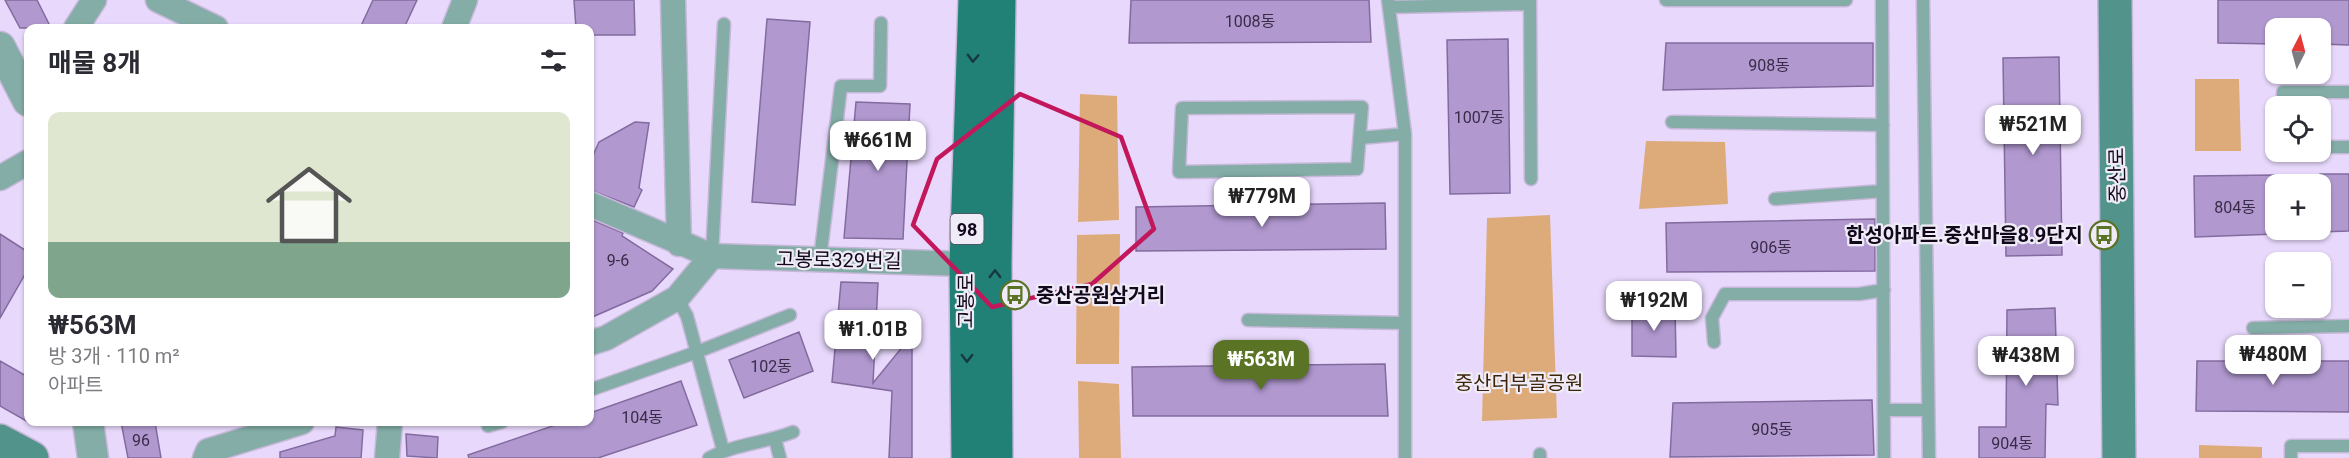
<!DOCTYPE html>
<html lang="ko">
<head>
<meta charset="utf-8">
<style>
	:root { --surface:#fff; --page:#f7f7f7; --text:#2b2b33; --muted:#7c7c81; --line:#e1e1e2; --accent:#5b7325 }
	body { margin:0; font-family:Roboto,"Noto Sans KR",sans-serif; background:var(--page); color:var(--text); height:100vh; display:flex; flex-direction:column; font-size:22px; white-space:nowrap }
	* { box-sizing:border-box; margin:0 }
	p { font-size:20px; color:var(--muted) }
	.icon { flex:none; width:33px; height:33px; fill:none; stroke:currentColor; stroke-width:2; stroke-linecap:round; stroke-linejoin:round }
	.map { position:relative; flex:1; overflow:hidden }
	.side { position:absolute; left:24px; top:24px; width:570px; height:402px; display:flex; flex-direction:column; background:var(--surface); border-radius:12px; box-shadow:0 2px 4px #0004 }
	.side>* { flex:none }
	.needle { width:39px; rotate:6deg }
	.controls { position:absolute; left:2265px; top:18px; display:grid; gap:12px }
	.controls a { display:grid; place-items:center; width:66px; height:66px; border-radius:12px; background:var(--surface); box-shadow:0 2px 4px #0004; font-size:30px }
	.price { position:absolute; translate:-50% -51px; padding:0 14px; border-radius:12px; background:#fff; color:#222; font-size:20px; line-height:39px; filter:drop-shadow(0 2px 3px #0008) }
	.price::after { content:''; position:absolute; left:50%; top:36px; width:18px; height:14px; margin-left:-9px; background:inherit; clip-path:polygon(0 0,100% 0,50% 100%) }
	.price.current { background:var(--accent); color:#fff }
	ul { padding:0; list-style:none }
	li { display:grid; align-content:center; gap:12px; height:318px; padding:0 24px }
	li+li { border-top:2px solid var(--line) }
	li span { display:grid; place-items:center; height:186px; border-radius:12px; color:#555 }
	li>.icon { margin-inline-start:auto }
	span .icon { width:108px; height:108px; fill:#fffc; stroke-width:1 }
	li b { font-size:26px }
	h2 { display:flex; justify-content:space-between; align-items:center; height:72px; padding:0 24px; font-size:26px }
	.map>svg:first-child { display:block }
	.green { fill:#ddaa7a }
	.building { fill:#b199d0; stroke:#836b9f; stroke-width:1.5 }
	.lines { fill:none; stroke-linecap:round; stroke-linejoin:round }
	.service-casing { stroke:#c6b8d8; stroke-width:15 }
	.minor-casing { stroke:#c6b8d8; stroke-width:27 }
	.tertiary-casing { stroke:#c6b8d8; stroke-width:33 }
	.secondary-casing { stroke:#c6b8d8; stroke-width:36 }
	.primary-casing { stroke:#c6b8d8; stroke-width:36 }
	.service { stroke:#84ada7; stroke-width:12 }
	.minor { stroke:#84ada7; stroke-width:24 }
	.tertiary { stroke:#84ada7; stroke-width:30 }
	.secondary { stroke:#52948b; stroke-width:33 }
	.primary { stroke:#228177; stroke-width:33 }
	.oneway { stroke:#183840 }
	.marked { fill:none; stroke:#c2185b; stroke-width:4.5; stroke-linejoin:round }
	.labels { text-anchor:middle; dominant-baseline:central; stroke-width:4.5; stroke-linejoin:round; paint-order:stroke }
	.number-label { font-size:16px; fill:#392c48 }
	.shield { fill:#f0ecf7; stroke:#544c5d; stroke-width:1.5 }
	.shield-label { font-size:18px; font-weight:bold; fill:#11081b }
	.street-label { font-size:20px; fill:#11081b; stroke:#f0ecf7 }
	.poi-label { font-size:20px; font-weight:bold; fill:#11081b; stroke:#f0ecf7; text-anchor:end }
	.park-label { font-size:20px; fill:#3b2309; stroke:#f0ecf7 }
</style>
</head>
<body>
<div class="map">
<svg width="2349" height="458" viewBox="0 0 2349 458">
	<rect width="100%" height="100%" fill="#e8d9fc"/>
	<path class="green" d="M2195,79H2239L2241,151H2195Z
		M1080,94L1117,96L1119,220L1078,222Z
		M1646,141L1725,142L1728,204L1639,209Z
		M1550,215L1557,418L1482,421L1487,218Z
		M1120,234L1119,364H1076L1077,235Z
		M1078,381L1119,384L1121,458H1079Z
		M2199,445L2262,447V458H2199Z"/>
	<path class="building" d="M5,0H37L51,28H20Z
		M373,0H417L404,28H360Z
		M574,0H634L635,35H590V28H576Z
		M1131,0H1369L1371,42L1129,43Z
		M2218,0H2349V45L2320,44V28H2276V44L2218,43Z
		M767,19L810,22L795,205L752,202Z
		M1508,39L1510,193L1450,194L1447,40Z
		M1666,43H1873V86L1663,90Z
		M2059,57L2062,255L2006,256L2003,58Z
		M856,102L910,104L903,239L844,238Z
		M635,122L649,123L639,188L642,190L634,207L590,190V162L599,142Z
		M2320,174H2349V231L2320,232Z
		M2276,175V234L2195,237L2194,176Z
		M1385,203L1386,249L1136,251V207Z
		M590,219L623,233L622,236L673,269L652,291L590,318Z
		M1875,219V271L1667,272L1666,223Z
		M0,234L28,252V269L0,318Z
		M841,282L878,283L873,383L912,335V458H889L892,391L832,382Z
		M1675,307L1676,357L1632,356V308Z
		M2055,308L2058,405L2046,404L2045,458H1979V427H2006L2007,310Z
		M799,332L813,371L744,398L729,360Z
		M0,361L28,377V422L0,406Z
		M2197,361H2349V412L2196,411Z
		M1385,364L1388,416H1133L1132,367Z
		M681,381L697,425L598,458H469L468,455L564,422H590V413Z
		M1872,400L1874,455L1670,457L1673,403Z
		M121,422H155L161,458H128Z
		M336,427L363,430L361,458H280V452L335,436Z
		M406,434L438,437L437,458L407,456Z"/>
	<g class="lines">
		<g class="service-casing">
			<path id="service" d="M1388,0L1405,134V458
				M1530,0L1531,179
				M1666,0H1846
				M1882,0L1884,458
				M1923,0L1929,458
				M1389,7L1530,4
				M2283,106V92H2349
				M1362,107L1357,169L1179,172L1182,108Z
				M1672,122L1883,125
				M1360,138L1405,134
				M2320,147H2349
				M1775,199L1883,191
				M712,256L724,24
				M820,259L841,86H880L881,23
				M677,298L687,316L723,450
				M1248,320L1404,323
				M2253,328L2349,326
				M1714,342L1712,318L1725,294H1859L1884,290
				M590,390L697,352L790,315
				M1884,410H1928
				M488,426L502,422
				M775,439L780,458
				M709,458C735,444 765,443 793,432
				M1540,458V454
				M2291,458V446H2349"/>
		</g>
		<g class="minor-casing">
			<path id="minor" d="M158,0L216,28
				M673,0L679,244
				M76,28L94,0
				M454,28L465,0
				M0,178L28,162
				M590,204L712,256L966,264
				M590,343L606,338L677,298L712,256
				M205,458L208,451L302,422
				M387,458L390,422"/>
		</g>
		<g class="tertiary-casing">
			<path id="tertiary" d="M0,47L28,101
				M88,422L93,458"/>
		</g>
		<g class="secondary-casing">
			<path id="secondary" d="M2115,0L2119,458
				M0,441L32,458"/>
		</g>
		<g class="primary-casing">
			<path id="primary" d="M968,458L966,264L975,0
				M996,458L995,264L999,0"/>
		</g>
		<use href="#service" class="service"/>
		<use href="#minor" class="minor"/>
		<use href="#tertiary" class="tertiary"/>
		<use href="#secondary" class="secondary"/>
		<use href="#primary" class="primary"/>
	</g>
	<defs><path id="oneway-chevron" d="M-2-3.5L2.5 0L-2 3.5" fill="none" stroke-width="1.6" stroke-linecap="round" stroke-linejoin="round" transform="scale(1.5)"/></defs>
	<g class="oneway">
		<use href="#oneway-chevron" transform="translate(973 58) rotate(92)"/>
		<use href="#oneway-chevron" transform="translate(995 274) rotate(-90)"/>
		<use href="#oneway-chevron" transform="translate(967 358) rotate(90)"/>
	</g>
	<path class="marked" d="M1020,94L1121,137L1154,229L1092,284L992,307L913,225L937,159Z"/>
	<defs>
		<g id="bus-ring" transform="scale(1.5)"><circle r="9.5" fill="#f0ecf7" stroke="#5b7325" stroke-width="1.5"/><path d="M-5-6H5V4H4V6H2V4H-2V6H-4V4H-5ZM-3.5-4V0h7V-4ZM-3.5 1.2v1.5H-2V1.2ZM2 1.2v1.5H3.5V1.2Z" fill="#5b7325"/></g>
	</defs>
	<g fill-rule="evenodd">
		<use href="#bus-ring" x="2104" y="235"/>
		<use href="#bus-ring" x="1015" y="295"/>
	</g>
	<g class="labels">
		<g class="number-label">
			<text x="1250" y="21">1008동</text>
			<text x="1769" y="65">908동</text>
			<text x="1479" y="117">1007동</text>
			<text x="2235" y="207">804동</text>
			<text x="1771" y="247">906동</text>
			<text x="618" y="260">9-6</text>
			<text x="771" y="366">102동</text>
			<text x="642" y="417">104동</text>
			<text x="1772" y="429">905동</text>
			<text x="141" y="440">96</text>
			<text x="2012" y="443">904동</text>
		</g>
		<rect class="shield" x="950.5" y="214" width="33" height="30" rx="4.5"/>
		<g class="shield-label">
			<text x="967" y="229">98</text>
		</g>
		<g class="street-label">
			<text transform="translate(2117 175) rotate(-91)">중산로</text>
			<text transform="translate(839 260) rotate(1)">고봉로329번길</text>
			<text transform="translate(966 301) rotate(-90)">고봉로</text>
		</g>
		<g class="poi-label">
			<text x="2083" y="235">한성아파트.중산마을8.9단지</text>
			<text x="1036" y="295" text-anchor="start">중산공원삼거리</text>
		</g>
		<g class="park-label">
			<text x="1519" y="383">중산더부골공원</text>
		</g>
	</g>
</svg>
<div class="controls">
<a><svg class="needle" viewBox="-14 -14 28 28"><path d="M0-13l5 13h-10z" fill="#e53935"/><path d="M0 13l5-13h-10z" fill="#7c7c81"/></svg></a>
<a><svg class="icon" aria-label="locate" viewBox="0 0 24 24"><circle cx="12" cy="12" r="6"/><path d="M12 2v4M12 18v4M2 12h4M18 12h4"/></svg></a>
<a>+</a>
<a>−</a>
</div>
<b class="price" style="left:2033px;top:156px">₩521M</b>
<b class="price" style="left:878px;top:172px">₩661M</b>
<b class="price" style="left:1262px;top:228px">₩779M</b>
<b class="price" style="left:1654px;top:332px">₩192M</b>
<b class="price" style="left:873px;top:361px">₩1.01B</b>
<b class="price" style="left:2273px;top:386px">₩480M</b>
<b class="price" style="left:2026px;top:387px">₩438M</b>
<b class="price current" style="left:1261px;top:391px">₩563M</b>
<section class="side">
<h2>매물 8개<svg class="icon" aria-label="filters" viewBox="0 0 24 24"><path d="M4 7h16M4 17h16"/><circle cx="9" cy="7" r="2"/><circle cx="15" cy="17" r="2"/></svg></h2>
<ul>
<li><span style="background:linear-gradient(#dfe7d0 70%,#7fa58c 0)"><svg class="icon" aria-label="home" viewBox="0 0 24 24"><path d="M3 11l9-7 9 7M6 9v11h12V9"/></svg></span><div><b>₩563M</b><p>방 3개 · 110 m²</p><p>아파트</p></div></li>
</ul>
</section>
</div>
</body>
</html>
